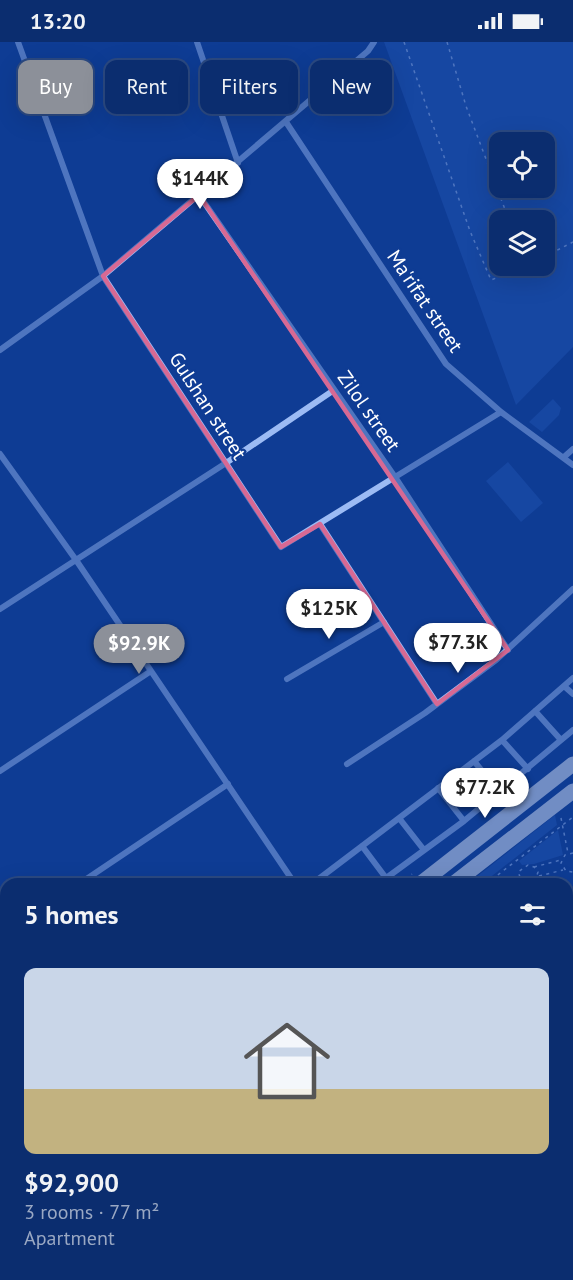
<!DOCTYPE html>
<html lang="en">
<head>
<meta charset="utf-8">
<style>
	:root { --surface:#0b2d6f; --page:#193977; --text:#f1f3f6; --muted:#9aa8c3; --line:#2b4982; --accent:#8c9099 }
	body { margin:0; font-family:"PT Sans",sans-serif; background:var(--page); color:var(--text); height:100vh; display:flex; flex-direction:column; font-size:22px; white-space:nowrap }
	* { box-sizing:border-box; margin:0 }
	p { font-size:20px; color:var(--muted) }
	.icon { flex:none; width:33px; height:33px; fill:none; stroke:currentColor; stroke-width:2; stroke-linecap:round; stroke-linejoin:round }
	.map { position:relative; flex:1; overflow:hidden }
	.details { position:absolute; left:0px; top:836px; width:573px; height:404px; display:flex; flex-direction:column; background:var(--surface); border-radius:18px 18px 0 0; box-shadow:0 6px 24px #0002,0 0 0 2px var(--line) }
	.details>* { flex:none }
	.hud { position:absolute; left:18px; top:18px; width:537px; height:54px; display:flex; gap:12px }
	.fabs { position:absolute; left:489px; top:90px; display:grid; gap:12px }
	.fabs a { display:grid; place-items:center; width:66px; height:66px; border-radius:12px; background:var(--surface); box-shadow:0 6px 24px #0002,0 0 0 2px var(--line); font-size:30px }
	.price { position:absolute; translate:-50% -51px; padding:0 14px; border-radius:21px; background:#fff; color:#222; font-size:20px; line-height:39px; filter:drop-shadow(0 2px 3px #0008) }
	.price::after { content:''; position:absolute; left:50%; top:36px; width:18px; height:14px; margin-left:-9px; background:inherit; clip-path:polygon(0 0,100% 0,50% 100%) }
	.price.active { background:var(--accent); color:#fff }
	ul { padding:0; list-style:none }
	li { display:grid; align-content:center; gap:12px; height:318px; padding:0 24px }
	li span { display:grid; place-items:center; height:186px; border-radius:12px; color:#555 }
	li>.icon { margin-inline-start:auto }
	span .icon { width:108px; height:108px; fill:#fffc; stroke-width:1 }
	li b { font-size:26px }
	h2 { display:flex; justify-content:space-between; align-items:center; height:72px; padding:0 24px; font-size:26px }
	.chip { padding:0 21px; border-radius:12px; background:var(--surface); box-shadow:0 6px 24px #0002,0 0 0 2px var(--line); font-size:21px; line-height:54px }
	.chip.active { background:var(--accent); color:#fff }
	.status { display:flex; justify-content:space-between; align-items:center; height:42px; padding:0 30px; background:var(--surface); direction:ltr }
	.status svg { height:16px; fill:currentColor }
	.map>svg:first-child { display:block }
	.green { fill:#2054b3; fill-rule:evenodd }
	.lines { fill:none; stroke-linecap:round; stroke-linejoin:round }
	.path { stroke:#9cbbf4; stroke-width:1.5; stroke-dasharray:3 4.5; stroke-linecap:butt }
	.pedestrian { stroke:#9cbbf4; stroke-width:5 }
	.minor { stroke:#9cbbf4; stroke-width:6 }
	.primary { stroke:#e9efff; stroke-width:15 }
	.marked { fill:none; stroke:#d76994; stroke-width:4.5; stroke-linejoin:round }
	.labels { text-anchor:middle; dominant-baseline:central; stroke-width:4.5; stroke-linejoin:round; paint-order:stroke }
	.street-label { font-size:20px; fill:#fff; stroke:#0f3c94 }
</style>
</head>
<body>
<div class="status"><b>13:20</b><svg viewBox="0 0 49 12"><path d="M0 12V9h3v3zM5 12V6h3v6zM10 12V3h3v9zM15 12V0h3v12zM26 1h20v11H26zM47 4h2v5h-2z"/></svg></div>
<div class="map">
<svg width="573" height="1238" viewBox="0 0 573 1238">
	<rect width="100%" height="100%" fill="#0f3c94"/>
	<path class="green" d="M384,0H573V305L516,363ZM500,100H544V146H500ZM500,178H544V224H500Z
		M553,357L561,366L559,373L542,390L529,380Z
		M508,420L543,461L521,480L486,439Z
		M555,773L557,783L483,841H477L475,836Z
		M558,788L563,813L534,822L522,823L519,819Z"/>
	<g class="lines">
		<path class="path" d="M404,0L470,189L491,238L528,224
			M447,0L466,64L509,178
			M544,215L573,200
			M561,776L568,811
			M573,811L565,813L561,821L566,829L573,830
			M534,825L561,818
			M539,834L563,828
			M400,842L412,832
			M486,842L573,775
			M508,842L517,834
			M523,842L518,830L528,823L534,825L538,830L534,842
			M567,884L573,883
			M567,990L573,989
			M567,1037L570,1048
			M567,1048L573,1047
			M0,1115L6,1111
			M0,1171L6,1167
			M567,1205L573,1203
			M144,1233L146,1238
			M351,1233L353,1238
			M185,1238L196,1233
			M241,1238L253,1233
			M319,1238L330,1233
			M370,1238L382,1233
			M435,1238L446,1233
			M486,1238L497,1233"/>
		<path class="pedestrian" d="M567,1167L573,1185"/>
		<path class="minor" d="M18,0L103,234L281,505L501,370
			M197,0L238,121
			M286,80L446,322L501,370L573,423
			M199,153L395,435L508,608
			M0,308L103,234L368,9L374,0
			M0,412L76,518L295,842
			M564,415L573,407
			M320,482L437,662
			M0,567L226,421L334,348
			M287,637L384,580
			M564,644L573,652
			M535,669L561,698
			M502,698L528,727
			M474,719L499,750
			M347,722L425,671L496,618L573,547
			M0,729L151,629
			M438,746L464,779
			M399,776L424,808
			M362,804L386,836
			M79,842L228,742
			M312,842L502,698L573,636
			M378,842L464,779L573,688
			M0,894L6,890
			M0,1051L6,1047
			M0,1100L6,1096
			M59,1233L60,1238"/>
		<path class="primary" d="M420,842L573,722
			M453,842L573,749
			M0,1132L6,1128
			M0,1153L6,1149"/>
	</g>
	<path d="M0 0H573V1238H0ZM199,153L508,608L437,662L320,482L281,505L103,234Z" fill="#0f3c94" fill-opacity=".55" fill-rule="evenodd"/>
	<path class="marked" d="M199,153L508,608L437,662L320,482L281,505L103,234Z"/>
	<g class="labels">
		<g class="street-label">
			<text transform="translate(425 259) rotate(56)">Ma'rifat street</text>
			<text transform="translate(208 364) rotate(57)">Gulshan street</text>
			<text transform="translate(369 369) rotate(55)">Zilol street</text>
		</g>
	</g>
</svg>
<div class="fabs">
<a><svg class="icon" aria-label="locate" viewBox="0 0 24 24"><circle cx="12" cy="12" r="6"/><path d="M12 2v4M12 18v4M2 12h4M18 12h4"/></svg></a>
<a><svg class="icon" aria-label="layers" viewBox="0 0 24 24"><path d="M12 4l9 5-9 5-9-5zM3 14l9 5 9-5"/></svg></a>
</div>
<b class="price" style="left:200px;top:168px">$144K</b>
<b class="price" style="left:329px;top:598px">$125K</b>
<b class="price" style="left:458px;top:632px">$77.3K</b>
<b class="price active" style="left:139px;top:633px">$92.9K</b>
<b class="price" style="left:485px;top:777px">$77.2K</b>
<div class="hud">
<a class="chip active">Buy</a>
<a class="chip">Rent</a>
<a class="chip">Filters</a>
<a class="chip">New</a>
</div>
<section class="details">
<h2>5 homes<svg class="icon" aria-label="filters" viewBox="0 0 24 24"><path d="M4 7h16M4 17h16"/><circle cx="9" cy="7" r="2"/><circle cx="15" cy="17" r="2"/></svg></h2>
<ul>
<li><span style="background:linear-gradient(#c9d6e8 65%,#c2b280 0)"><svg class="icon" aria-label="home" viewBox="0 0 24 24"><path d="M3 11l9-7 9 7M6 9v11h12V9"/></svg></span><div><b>$92,900</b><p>3 rooms · 77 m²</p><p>Apartment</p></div></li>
</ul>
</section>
</div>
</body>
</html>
